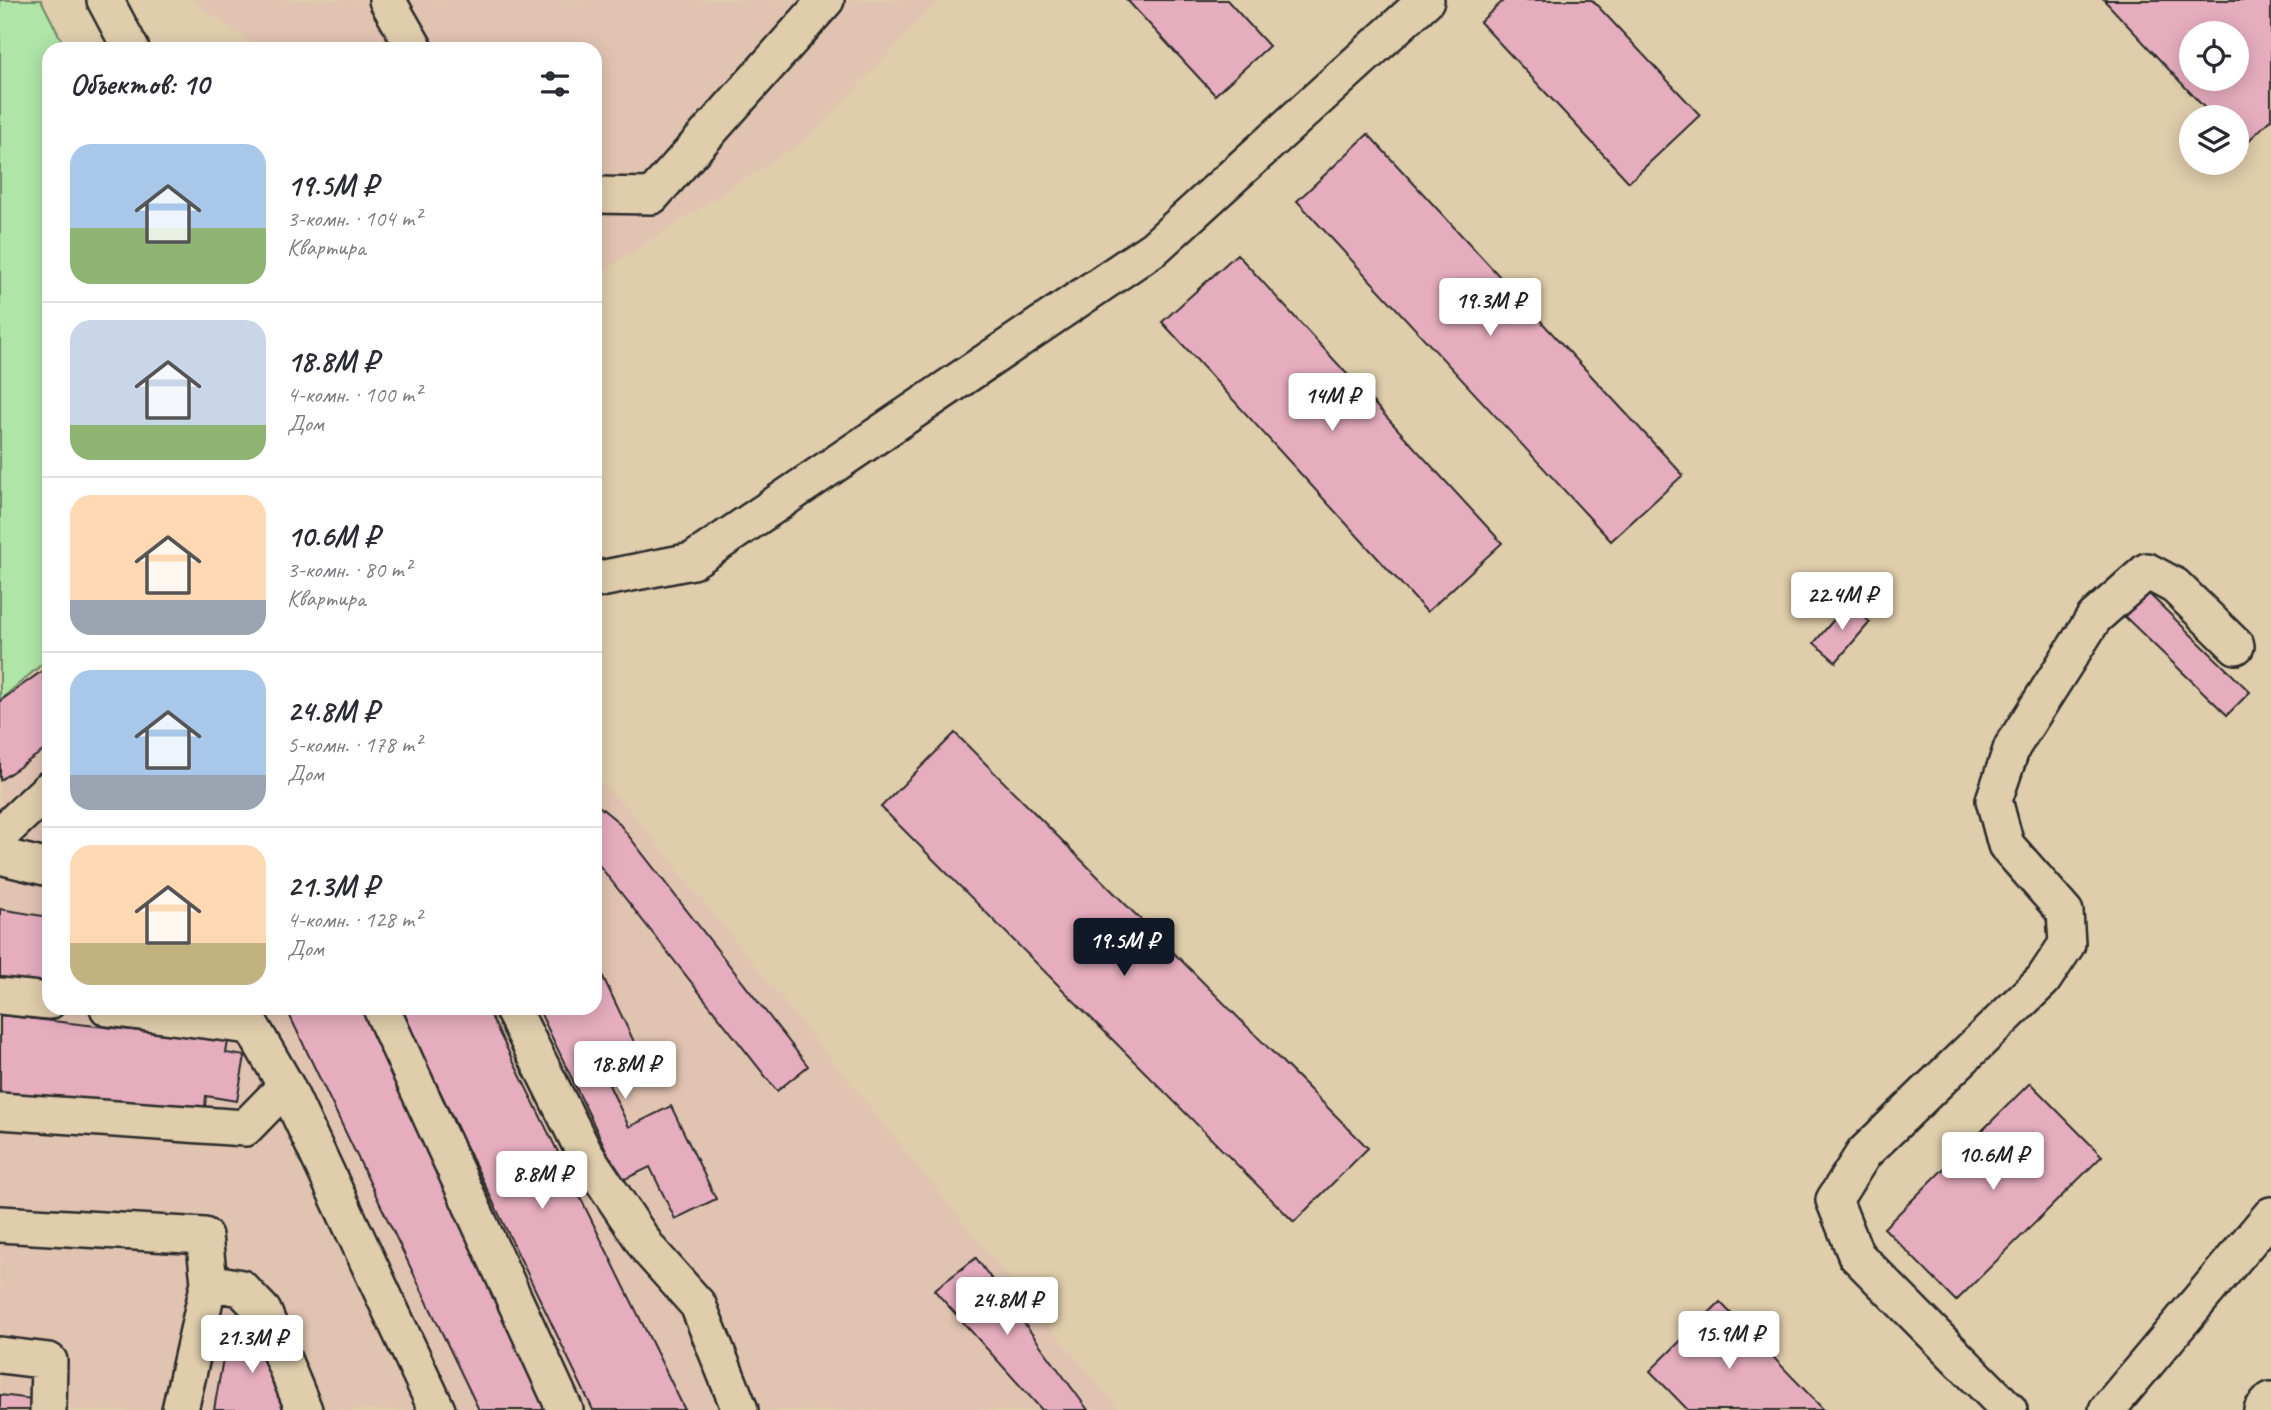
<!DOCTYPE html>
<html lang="ru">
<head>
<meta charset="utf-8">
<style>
	:root { --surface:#fff; --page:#f7f7f7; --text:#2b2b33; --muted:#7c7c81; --line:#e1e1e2; --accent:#111827 }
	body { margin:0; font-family:Caveat,sans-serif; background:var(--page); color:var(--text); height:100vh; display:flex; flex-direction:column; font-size:26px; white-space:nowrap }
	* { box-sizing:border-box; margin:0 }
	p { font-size:23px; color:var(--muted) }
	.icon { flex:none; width:38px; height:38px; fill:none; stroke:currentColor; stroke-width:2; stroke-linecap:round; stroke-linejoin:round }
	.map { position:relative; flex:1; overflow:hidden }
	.details { position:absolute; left:42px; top:42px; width:560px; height:973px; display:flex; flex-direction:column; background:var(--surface); border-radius:21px; box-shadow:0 4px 18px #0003 }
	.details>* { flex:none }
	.tools { position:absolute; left:2179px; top:21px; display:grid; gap:14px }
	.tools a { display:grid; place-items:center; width:70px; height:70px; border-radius:50%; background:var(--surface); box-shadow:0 4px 18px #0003; font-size:35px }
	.price { position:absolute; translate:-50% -60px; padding:0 16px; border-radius:7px; background:#fff; color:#222; font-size:23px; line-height:46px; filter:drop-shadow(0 2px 4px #0008) }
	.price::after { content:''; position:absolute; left:50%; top:42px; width:21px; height:16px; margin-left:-10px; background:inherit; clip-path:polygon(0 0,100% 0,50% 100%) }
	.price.current { background:var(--accent); color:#fff }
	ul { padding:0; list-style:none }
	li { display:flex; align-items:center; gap:21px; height:175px; padding:0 28px }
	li+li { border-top:2px solid var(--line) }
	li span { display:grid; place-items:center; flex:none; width:196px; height:140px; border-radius:21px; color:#555 }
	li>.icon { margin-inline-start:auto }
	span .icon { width:84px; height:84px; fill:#fffc; stroke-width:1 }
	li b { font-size:30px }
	h2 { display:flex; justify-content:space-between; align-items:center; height:84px; padding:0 28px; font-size:30px }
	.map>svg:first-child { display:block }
	.built { fill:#e1c3b1 }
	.green { fill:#b0e5a8; stroke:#6e886a; stroke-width:2 }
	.building { fill:#e6adbf; stroke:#2b2b2b; stroke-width:2; fill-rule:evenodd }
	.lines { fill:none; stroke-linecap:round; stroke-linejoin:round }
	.minor-casing { stroke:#2b2b2b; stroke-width:40 }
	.minor { stroke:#dfcdab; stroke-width:35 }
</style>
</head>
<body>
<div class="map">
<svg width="2271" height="1410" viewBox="0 0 2271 1410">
	<rect width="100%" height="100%" fill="#dfcdab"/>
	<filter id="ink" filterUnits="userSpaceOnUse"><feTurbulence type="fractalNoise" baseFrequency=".0143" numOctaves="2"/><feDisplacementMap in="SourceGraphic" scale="14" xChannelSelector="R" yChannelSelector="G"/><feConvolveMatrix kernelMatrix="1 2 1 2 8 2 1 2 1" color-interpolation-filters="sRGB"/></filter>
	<g filter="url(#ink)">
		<path class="built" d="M191,0H939L808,138L595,276V49H261Z
			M49,699V1008H595V778L627,807L979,1242L1120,1410H0V741Z"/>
		<path class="green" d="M0,0H41L66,49H49V658L0,700Z"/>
		<path class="building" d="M1127,0H1227L1269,46L1215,95Z
			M1504,0H1592L1700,115L1629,182L1480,22Z
			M2104,0H2271V119L2241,148L2236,143V117H2213ZM2191,33H2236V79H2191Z
			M1368,134L1683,475L1611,541L1297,201Z
			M1237,254L1502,543L1427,612L1162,322Z
			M2142,587L2250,692L2227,715L2119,611Z
			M1848,603L1870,622L1836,662L1814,643Z
			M49,666V747L0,780V701Z
			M955,733L1368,1148L1294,1222L881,807Z
			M595,803L617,821L808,1066L777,1091L595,860Z
			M0,909L49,917V983L0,977Z
			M595,960L646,1067L609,1085L629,1127L671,1106L716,1199L675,1219L650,1167L621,1181L538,1008H595Z
			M286,1008H371L553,1410H479Z
			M400,1008H487L685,1410H593Z
			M0,1015L228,1041L226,1053L245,1056L237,1101L206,1096L204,1118L0,1098Z
			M2030,1083L2102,1156L1956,1301L1884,1228Z
			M976,1258L1088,1410H1042L934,1290Z
			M1720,1302L1824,1410H1688L1650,1371Z
			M229,1324L264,1331L259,1357L295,1364L287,1410H214Z
			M0,1395L41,1400L40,1410H0Z"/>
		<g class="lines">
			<g class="minor-casing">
				<path id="minor" d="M105,0L131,49
					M387,0L415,49
					M595,195L652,196L826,0
					M595,580L692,561L1154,248L1426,0
					M0,835L49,789
					M0,856L49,868
					M0,996L49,1001
					M108,1008L250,1026
					M241,1008L286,1086L437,1410
					M381,1008L565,1410
					M512,1008L585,1154L649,1250L698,1305L740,1410
					M0,1111L245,1128L286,1086
					M0,1224L204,1236L209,1282L180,1410
					M209,1282L241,1288L263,1311L304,1410
					M0,1355L49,1361L48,1410
					M2009,1410L1856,1255L1834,1200L1864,1153L2043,980L2067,944L2065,912L2006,845L1994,800L2012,747L2094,618L2147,571L2175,586L2236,646
					M2107,1410L2271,1215
					M2262,1410L2271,1400"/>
			</g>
			<use href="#minor" class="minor"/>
		</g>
	</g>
</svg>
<div class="tools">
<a><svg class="icon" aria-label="locate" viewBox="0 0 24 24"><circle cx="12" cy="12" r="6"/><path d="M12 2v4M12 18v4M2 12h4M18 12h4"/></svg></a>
<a><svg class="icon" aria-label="layers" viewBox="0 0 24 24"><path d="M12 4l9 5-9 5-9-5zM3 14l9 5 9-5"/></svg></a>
</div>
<b class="price" style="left:1490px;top:338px">19.3M ₽</b>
<b class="price" style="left:1332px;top:433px">14M ₽</b>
<b class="price" style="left:1842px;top:632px">22.4M ₽</b>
<b class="price current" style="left:1124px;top:978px">19.5M ₽</b>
<b class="price" style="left:625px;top:1101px">18.8M ₽</b>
<b class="price" style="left:1993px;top:1192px">10.6M ₽</b>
<b class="price" style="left:542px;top:1211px">8.8M ₽</b>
<b class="price" style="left:1007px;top:1337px">24.8M ₽</b>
<b class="price" style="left:1729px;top:1371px">15.9M ₽</b>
<b class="price" style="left:252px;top:1375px">21.3M ₽</b>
<section class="details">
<h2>Объектов: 10<svg class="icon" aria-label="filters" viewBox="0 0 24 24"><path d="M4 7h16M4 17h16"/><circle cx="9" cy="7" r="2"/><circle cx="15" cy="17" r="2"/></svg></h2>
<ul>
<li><span style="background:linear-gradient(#a9c7e8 60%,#8fb573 0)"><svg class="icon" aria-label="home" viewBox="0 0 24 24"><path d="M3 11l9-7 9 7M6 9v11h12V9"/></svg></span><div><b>19.5M ₽</b><p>3-комн. · 104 m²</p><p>Квартира</p></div></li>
<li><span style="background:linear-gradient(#c9d6e8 75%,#8fb573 0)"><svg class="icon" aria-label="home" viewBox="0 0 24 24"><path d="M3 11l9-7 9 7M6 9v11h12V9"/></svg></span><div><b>18.8M ₽</b><p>4-комн. · 100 m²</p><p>Дом</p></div></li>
<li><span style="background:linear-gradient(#ffd9b3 75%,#9aa5b1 0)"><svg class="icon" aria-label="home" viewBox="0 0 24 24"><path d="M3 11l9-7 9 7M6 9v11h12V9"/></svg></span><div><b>10.6M ₽</b><p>3-комн. · 80 m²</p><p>Квартира</p></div></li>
<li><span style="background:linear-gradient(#a9c7e8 75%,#9aa5b1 0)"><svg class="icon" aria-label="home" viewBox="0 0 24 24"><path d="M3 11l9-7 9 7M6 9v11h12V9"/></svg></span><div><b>24.8M ₽</b><p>5-комн. · 178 m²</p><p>Дом</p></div></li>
<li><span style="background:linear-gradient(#ffd9b3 70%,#c2b280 0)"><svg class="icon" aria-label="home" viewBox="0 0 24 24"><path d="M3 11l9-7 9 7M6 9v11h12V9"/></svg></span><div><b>21.3M ₽</b><p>4-комн. · 128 m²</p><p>Дом</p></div></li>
</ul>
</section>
</div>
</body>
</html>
